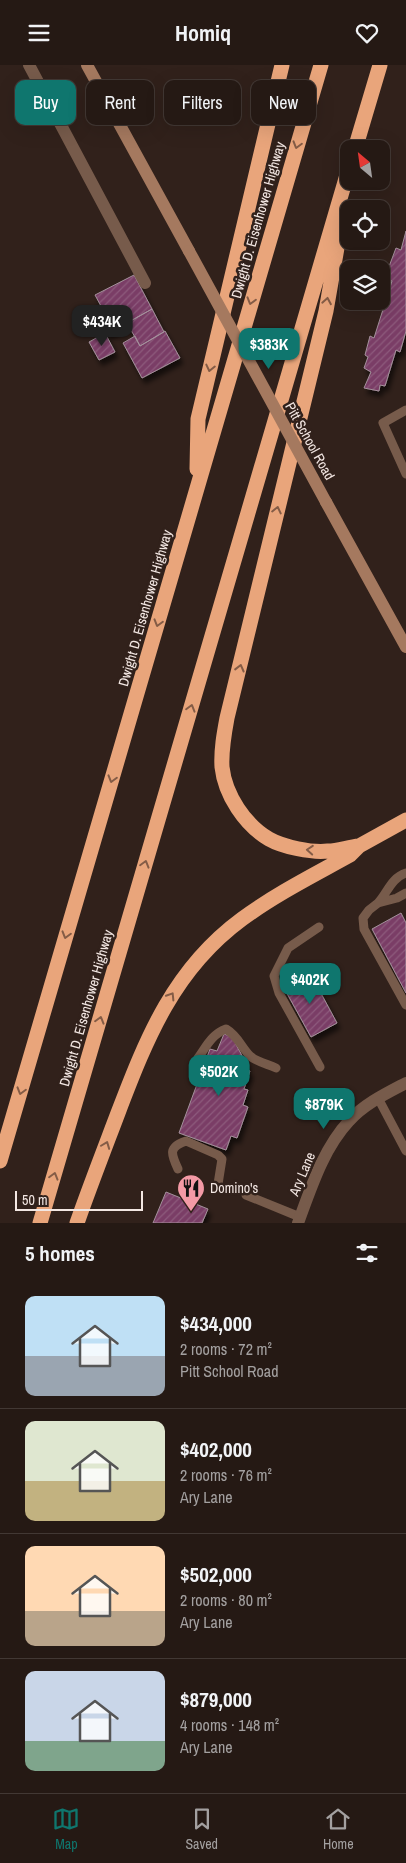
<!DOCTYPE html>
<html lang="en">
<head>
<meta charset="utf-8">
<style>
	:root { --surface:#251914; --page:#312622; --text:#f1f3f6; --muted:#a3a0a0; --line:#423834; --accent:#0f766e }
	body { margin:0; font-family:"Archivo Narrow",sans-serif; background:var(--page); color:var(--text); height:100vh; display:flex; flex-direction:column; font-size:19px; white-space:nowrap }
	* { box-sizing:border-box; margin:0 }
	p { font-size:16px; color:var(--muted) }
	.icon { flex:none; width:28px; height:28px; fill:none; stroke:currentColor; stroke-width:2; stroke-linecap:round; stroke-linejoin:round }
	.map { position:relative; height:1158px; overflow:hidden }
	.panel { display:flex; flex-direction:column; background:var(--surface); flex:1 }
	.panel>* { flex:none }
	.banner { position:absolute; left:15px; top:15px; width:376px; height:45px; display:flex; gap:10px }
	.needle { width:32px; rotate:331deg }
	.fabs { position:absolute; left:340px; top:75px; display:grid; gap:10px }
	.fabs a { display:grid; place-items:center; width:50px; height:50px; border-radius:10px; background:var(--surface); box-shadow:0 5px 20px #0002,0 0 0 1px var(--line); font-size:25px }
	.scale { position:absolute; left:15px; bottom:12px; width:128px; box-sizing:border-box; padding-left:5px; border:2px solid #f3e7e3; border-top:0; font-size:14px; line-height:18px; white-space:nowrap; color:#f3e7e3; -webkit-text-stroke:4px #31211b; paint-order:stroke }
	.price { position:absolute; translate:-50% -42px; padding:0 11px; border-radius:10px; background:var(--accent); color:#fff; font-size:16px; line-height:32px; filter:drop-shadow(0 1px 2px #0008) }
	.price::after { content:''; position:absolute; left:50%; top:30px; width:15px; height:11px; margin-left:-8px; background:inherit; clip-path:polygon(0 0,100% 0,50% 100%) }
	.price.on { background:#222; color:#fff }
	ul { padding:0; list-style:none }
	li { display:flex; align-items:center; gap:15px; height:125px; padding:0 25px }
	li+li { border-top:1px solid var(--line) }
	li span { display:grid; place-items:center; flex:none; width:140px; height:100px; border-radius:10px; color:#555 }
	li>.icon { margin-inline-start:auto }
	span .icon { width:60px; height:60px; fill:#fffc; stroke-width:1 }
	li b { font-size:21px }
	h2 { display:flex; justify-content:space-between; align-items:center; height:60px; padding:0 25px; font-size:21px }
	.chip { padding:0 18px; border-radius:10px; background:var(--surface); box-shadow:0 5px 20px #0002,0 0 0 1px var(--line); font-size:18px; line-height:45px }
	.chip.on { background:var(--accent); color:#fff }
	header { display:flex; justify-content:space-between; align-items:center; height:65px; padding:0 25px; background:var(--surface); font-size:22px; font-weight:700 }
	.dock { display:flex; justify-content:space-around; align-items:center; height:70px; border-top:1px solid var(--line); background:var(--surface); font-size:14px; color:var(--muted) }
	.dock a { display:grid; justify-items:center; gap:2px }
	.dock .on { color:var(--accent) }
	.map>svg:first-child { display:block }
	.building { fill:url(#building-hatch); stroke:#a4919c; filter:url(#shadow) }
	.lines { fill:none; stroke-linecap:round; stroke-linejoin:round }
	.lane { stroke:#775b4b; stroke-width:9 }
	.street { stroke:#775b4b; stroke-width:12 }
	.secondary { stroke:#a5795f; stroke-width:12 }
	.highway { stroke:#e9a57b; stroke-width:15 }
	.secondary-bridge { stroke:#a5795f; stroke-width:12 }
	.oneway { stroke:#845c46 }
	.labels { text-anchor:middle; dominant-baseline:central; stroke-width:5; stroke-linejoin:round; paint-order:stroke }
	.street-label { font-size:14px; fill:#f3e7e3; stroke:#31211b }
	.poi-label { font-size:14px; fill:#f3e7e3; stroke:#31211b; text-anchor:start }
</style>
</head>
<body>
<header><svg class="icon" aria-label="menu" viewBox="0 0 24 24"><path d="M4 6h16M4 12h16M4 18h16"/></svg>Homiq<svg class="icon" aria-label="heart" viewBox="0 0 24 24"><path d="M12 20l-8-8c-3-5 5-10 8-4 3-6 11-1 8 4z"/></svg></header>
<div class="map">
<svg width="406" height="1158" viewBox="0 0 406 1158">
	<defs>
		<pattern id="building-hatch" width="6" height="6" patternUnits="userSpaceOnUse" patternTransform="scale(1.25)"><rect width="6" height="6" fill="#7a3e66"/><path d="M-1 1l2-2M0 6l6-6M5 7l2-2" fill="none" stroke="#8d5a7c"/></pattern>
		<filter id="shadow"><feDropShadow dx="3" dy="5.5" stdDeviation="2.5" flood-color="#0009"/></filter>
	</defs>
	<rect width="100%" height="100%" fill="#31211b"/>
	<path class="building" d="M406,166V266L400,287L396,285L385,321L380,320L379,326L364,323L371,307L364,303L368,292L365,290L370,271L374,273L392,216L386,214L389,208L387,207L396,183L401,185Z
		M134,210L152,244L109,268L95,243L101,241L95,230Z
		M152,244L164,267L140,281L127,258Z
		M165,266L180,293L142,313L123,278L135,271L140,281Z
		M105,268L115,287L99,295L89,277Z
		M401,848L406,858V928L372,864Z
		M310,908L337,958L311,972L284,923Z
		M224,969L232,972L247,1000L245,1004L250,1006L244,1024L248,1025L243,1040L248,1042L237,1073L231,1071L226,1085L179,1068L210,984L217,986Z
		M166,1127L208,1144L202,1158H153Z"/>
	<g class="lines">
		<path class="lane" d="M406,345L383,358L406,409
			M406,828L397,833L378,838L369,845L363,853L364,864L406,940
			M378,838C388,827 391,813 406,808
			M319,862L288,883L274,911L279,928L320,1002
			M198,993C206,982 212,969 226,964C238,971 241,982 250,991C257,997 267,999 276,1003
			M378,1033L406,1086
			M178,1104C171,1089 168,1082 186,1076L218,1090L222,1094L218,1119
			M246,1130L300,1152"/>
		<path class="street" d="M29,0L145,218
			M298,1158C311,1123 323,1084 349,1056C364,1039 387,1028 406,1018"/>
		<path class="secondary" d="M87,0L189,186
			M326,437L406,582"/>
		<path class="highway" d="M355,84L380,0
			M341,160L326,246L227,653C224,669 221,685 222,702C225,730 245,760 269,774C283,782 312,788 328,786C338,786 348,782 359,781
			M197,404L198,354L282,0
			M0,1096L321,0
			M40,1158L349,103
			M77,1158C90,1121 104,1085 118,1048C147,972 174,904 242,854C276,829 314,810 350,790L359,781L406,755"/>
		<path class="secondary-bridge" d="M189,186L326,437"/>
	</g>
	<defs><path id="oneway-chevron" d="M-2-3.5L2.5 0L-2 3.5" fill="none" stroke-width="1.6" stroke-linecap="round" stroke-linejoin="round" transform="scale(1.25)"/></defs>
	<g class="oneway">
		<use href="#oneway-chevron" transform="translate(297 80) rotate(106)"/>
		<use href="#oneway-chevron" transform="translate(251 236) rotate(106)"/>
		<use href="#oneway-chevron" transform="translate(327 236) rotate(-80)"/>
		<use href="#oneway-chevron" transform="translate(210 303) rotate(103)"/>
		<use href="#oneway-chevron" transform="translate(277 445) rotate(-77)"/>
		<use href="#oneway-chevron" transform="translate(158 558) rotate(106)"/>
		<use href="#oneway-chevron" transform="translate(240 603) rotate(-76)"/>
		<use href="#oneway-chevron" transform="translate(191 643) rotate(-74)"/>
		<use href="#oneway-chevron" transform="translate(112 714) rotate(106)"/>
		<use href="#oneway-chevron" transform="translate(310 785) rotate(-176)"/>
		<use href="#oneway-chevron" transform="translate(145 799) rotate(-74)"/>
		<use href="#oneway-chevron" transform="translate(66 870) rotate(106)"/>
		<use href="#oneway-chevron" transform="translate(171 931) rotate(-58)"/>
		<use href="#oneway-chevron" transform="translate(100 955) rotate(-74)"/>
		<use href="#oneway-chevron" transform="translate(21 1026) rotate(106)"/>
		<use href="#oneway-chevron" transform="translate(106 1080) rotate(-69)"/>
		<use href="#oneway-chevron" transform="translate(54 1111) rotate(-74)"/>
	</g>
	<defs>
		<g id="restaurant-pin" transform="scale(1.4375)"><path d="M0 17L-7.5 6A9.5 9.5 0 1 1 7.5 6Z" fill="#f49aa6" stroke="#31211b"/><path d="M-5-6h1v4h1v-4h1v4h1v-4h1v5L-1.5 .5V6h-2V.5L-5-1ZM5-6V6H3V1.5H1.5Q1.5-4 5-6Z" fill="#111"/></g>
	</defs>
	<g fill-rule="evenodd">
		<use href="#restaurant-pin" x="191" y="1123"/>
	</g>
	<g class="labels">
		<g class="street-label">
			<text transform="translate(258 155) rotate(-74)">Dwight D. Eisenhower Highway</text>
			<text transform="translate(310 376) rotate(61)">Pitt School Road</text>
			<text transform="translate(145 543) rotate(-74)">Dwight D. Eisenhower Highway</text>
			<text transform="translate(86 943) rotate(-74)">Dwight D. Eisenhower Highway</text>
			<text transform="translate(302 1109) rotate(-67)">Ary Lane</text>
		</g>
		<g class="poi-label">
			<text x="210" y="1123">Domino's</text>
		</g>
	</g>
</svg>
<div class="fabs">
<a><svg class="needle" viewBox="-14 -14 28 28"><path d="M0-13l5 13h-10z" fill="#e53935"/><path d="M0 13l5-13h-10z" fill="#a3a0a0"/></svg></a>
<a><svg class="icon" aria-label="locate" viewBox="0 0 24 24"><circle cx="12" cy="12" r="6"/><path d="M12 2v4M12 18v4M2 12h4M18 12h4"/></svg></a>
<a><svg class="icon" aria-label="layers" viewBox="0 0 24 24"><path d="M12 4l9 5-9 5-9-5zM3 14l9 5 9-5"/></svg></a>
</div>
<div class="scale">50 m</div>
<b class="price on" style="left:102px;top:282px">$434K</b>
<b class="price" style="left:269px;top:305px">$383K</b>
<b class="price" style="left:310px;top:940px">$402K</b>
<b class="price" style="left:219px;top:1032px">$502K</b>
<b class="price" style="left:324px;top:1065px">$879K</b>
<div class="banner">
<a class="chip on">Buy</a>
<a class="chip">Rent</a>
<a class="chip">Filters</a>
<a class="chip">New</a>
</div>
</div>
<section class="panel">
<h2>5 homes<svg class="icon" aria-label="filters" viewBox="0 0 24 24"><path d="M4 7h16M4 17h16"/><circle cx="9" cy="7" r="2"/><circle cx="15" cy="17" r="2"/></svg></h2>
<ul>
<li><span style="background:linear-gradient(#bfe0f5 60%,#9aa5b1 0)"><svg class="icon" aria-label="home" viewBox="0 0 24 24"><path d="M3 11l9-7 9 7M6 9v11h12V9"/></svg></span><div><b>$434,000</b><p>2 rooms · 72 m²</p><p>Pitt School Road</p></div></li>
<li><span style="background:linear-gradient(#dfe7d0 60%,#c2b280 0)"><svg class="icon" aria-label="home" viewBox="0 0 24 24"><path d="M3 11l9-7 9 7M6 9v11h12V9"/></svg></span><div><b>$402,000</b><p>2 rooms · 76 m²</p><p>Ary Lane</p></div></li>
<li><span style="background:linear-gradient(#ffd9b3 65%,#b9a48a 0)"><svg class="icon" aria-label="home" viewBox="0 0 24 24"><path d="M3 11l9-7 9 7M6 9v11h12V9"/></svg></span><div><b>$502,000</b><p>2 rooms · 80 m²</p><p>Ary Lane</p></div></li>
<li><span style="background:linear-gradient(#c9d6e8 70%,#7fa58c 0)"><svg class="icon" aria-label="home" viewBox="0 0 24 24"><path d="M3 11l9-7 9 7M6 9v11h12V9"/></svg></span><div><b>$879,000</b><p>4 rooms · 148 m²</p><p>Ary Lane</p></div></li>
</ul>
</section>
<nav class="dock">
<a class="on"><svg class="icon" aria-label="map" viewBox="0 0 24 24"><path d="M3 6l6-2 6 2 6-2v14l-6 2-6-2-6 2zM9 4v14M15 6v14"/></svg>Map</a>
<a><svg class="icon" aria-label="saved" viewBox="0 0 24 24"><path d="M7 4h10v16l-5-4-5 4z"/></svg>Saved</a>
<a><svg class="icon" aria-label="home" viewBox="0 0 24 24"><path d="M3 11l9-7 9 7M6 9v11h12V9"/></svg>Home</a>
</nav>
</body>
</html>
